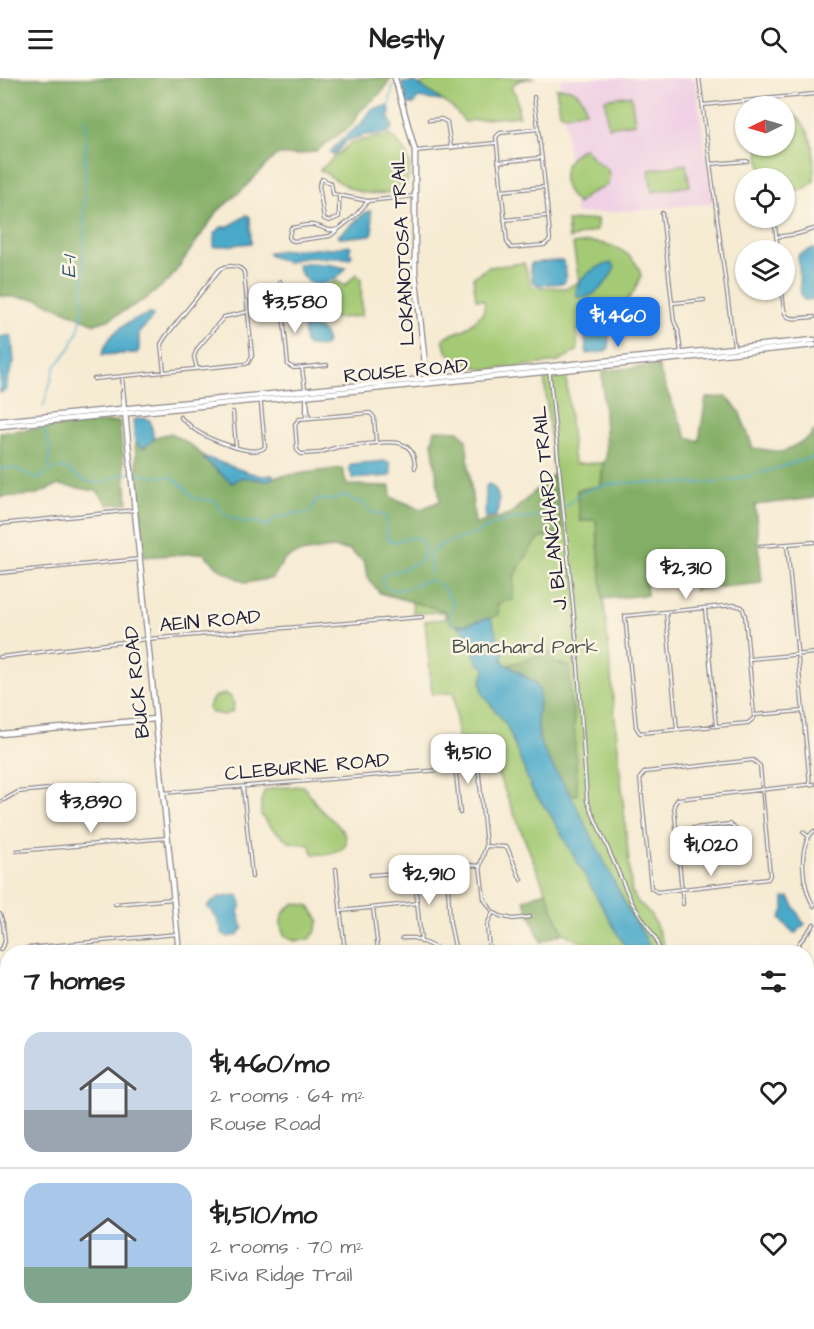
<!DOCTYPE html>
<html lang="en">
<head>
<meta charset="utf-8">
<style>
	:root { --surface:#fff; --page:#f6f6f6; --text:#222; --muted:#767676; --line:#e0e0e0; --accent:#1a73e8 }
	body { margin:0; font-family:"Architects Daughter",sans-serif; background:var(--page); color:var(--text); height:100vh; display:flex; flex-direction:column; font-size:22px; white-space:nowrap }
	* { box-sizing:border-box; margin:0 }
	p { font-size:20px; color:var(--muted) }
	.icon { flex:none; width:33px; height:33px; fill:none; stroke:currentColor; stroke-width:2; stroke-linecap:round; stroke-linejoin:round }
	.map { position:relative; flex:1; overflow:hidden }
	.panel { position:absolute; left:0px; top:867px; width:814px; height:384px; display:flex; flex-direction:column; background:var(--surface); border-radius:24px 24px 0 0; box-shadow:0 2px 4px #0004 }
	.panel>* { flex:none }
	.needle { width:39px; rotate:265deg }
	.controls { position:absolute; left:735px; top:18px; display:grid; gap:12px }
	.controls a { display:grid; place-items:center; width:60px; height:60px; border-radius:50%; background:var(--surface); box-shadow:0 2px 4px #0004; font-size:30px }
	.price { position:absolute; translate:-50% -51px; padding:0 14px; border-radius:12px; background:#fff; color:#222; font-size:20px; line-height:39px; filter:drop-shadow(0 2px 3px #0008) }
	.price::after { content:''; position:absolute; left:50%; top:36px; width:18px; height:14px; margin-left:-9px; background:inherit; clip-path:polygon(0 0,100% 0,50% 100%) }
	.price.active { background:var(--accent); color:#fff }
	ul { padding:0; list-style:none }
	li { display:flex; align-items:center; gap:18px; height:150px; padding:0 24px }
	li+li { border-top:2px solid var(--line) }
	li span { display:grid; place-items:center; flex:none; width:168px; height:120px; border-radius:18px; color:#555 }
	li>.icon { margin-inline-start:auto }
	span .icon { width:72px; height:72px; fill:#fffc; stroke-width:1 }
	li b { font-size:26px }
	h2 { display:flex; justify-content:space-between; align-items:center; height:72px; padding:0 24px; font-size:26px }
	header { display:flex; justify-content:space-between; align-items:center; height:78px; padding:0 24px; background:var(--surface); font-size:27px; font-weight:700 }
	.map>svg:first-child { display:block }
	.built { fill:#f0d0e5 }
	.green { fill:#a4ca75; stroke:#637658; stroke-width:1.5 }
	.forest { fill:#83ae66; stroke:#526850; stroke-width:1.5 }
	.water { fill:#4aa9c9; stroke:#366682; stroke-width:1.5 }
	.lines { fill:none; stroke-linecap:round; stroke-linejoin:round }
	.stream { stroke:#4aa9c9; stroke-width:1.5 }
	.street-casing { stroke:#8c8687; stroke-width:4.5 }
	.secondary-casing { stroke:#8c8687; stroke-width:7 }
	.street { stroke:#fff; stroke-width:2 }
	.secondary { stroke:#fff; stroke-width:4.5 }
	.labels { text-anchor:middle; dominant-baseline:central; stroke-width:5; stroke-linejoin:round; paint-order:stroke }
	.street-label { font-size:20px; fill:#22223b; stroke:#fcf5e5 }
	.park-label { font-size:20px; fill:#49544c; stroke:#fcf5e5 }
	.water-label { font-size:21px; font-style:italic; fill:#325874; stroke:#fcf5e5 }
</style>
</head>
<body>
<header><svg class="icon" aria-label="menu" viewBox="0 0 24 24"><path d="M4 6h16M4 12h16M4 18h16"/></svg>Nestly<svg class="icon" aria-label="search" viewBox="0 0 24 24"><circle cx="10" cy="10" r="6"/><path d="M15 15l6 6"/></svg></header>
<div class="map">
<svg width="814" height="1251" viewBox="0 0 814 1251">
	<rect width="100%" height="100%" fill="#fcf5e5"/>
	<filter id="ink" filterUnits="userSpaceOnUse"><feTurbulence type="fractalNoise" baseFrequency=".0167" numOctaves="2"/><feDisplacementMap in="SourceGraphic" scale="12" xChannelSelector="R" yChannelSelector="G"/><feConvolveMatrix kernelMatrix="1 2 1 2 8 2 1 2 1" color-interpolation-filters="sRGB"/></filter>
	<filter id="wash" filterUnits="userSpaceOnUse"><feTurbulence type="fractalNoise" baseFrequency=".008" numOctaves="4" result="noise"/><feDisplacementMap in="SourceGraphic" scale="24" xChannelSelector="R" yChannelSelector="G"/><feGaussianBlur stdDeviation="1.35" result="paint"/><feColorMatrix in="noise" values="0 0 0 0 0 0 0 0 0 0 0 0 0 0 0 0 0 1.4 0 .05"/><feComposite in="paint" operator="in"/></filter>
	<g filter="url(#wash)">
		<rect width="100%" height="100%" fill="#f6ebd3"/>
		<path class="built" d="M560,0H695L713,125L640,132L575,136Z"/>
		<path class="green" d="M432,0H535L520,2L512,7V12L516,16L519,38C503,40 478,40 465,44L453,30L420,7Z
			M556,10C573,8 584,16 586,33L566,37L560,35Z
			M631,17L635,45L608,49L605,21Z
			M785,30C814,47 814,71 814,103C802,114 800,115 785,109L784,100H770C758,91 759,81 759,68H784Z
			M391,57C427,92 410,123 361,114C347,111 332,99 320,92L352,64Z
			M584,70L596,83L608,92C612,112 602,108 589,116C585,119 581,123 578,126C557,106 559,83 584,70Z
			M686,86L690,108L652,114L649,92Z
			M597,141V152L569,161L567,143Z
			M589,164C611,165 636,174 641,198L633,215L604,249L576,252L578,272L558,284L488,292L464,286L446,273L443,261L445,259L465,251L483,235L485,225L483,222L476,221L473,199L489,189L524,185L532,209L567,210L579,204L573,166Z
			M356,196L361,201L362,238C341,239 309,249 312,214L337,203L345,208Z
			M566,297L574,386L603,385L601,408L577,412L580,443L596,442L632,816H634C636,825 640,825 646,831C654,839 663,863 666,874H594V870L563,855L483,660L458,662L454,615L432,616L425,543L445,541V534L413,535L407,458L559,445L544,299Z
			M225,616L230,618L234,626L232,634L223,637L210,634L208,629L214,619Z
			M303,708C309,715 314,724 320,731C326,738 336,743 341,751C358,774 329,777 313,776L310,767L289,764L271,749L261,737V723L264,713L273,710Z
			M296,825L309,828L319,842L315,855L310,861L295,863L285,859C277,844 281,832 296,825Z
			M814,1200V1251H673L671,1244H807V1201Z"/>
		<path class="forest" d="M0,0H391L383,13L359,34L352,47L316,73L297,77H276L244,110L217,134L171,200L149,219L108,242L95,246L38,221L0,218Z
			M658,287C665,313 677,335 687,359L699,363L706,320L727,319L739,333L753,370L782,374L809,360L814,353V420L755,427L762,505L694,512L691,485L645,489L647,517L603,521L596,442L580,443L577,412L601,408L603,385L606,380L602,293Z
			M119,343L128,425L108,427L97,413L58,407L35,417L0,419V354Z
			M435,352L459,353L466,361L475,446L509,437L554,396L562,454L540,460L531,470L514,499L513,522H505L497,527L499,536L491,541H488C475,545 464,549 451,546L445,533L380,515L369,502L364,484L349,472L331,470L295,476L284,482L273,500L246,505L221,492L203,475L144,479L135,365L143,370L156,359L171,355L189,366L205,379L204,381L232,405L242,399L268,403L274,399L342,390L347,407L390,408L391,419L421,431L440,423L432,364Z
			M550,574L555,585L570,588V619L574,638L577,717H571L550,685L539,662L537,638L539,626L535,605L508,587Z
			M546,813L563,855L541,864L524,822Z"/>
		<path class="water" d="M415,4L438,20L441,23L418,20L414,26H407L402,5Z
			M388,28L390,31L389,40L393,49C387,59 372,55 361,58C357,60 350,61 347,63C341,66 339,74 333,77L330,74L343,60L361,46L372,31Z
			M371,133L373,154L371,157L341,160L338,158L366,134Z
			M247,137L250,139L251,165L214,169V157L221,149H228Z
			M349,167L351,169L349,174L352,177L350,181C341,178 334,181 326,180C312,179 300,178 288,185L270,178L268,175C290,168 325,174 349,167Z
			M814,170V221L804,222L801,217L798,178L799,176Z
			M562,182C566,187 567,199 564,205L538,207L533,204L530,188L532,185Z
			M305,185L327,186L346,190C342,197 337,199 330,203C314,211 305,205 298,190V187Z
			M611,185L615,189C609,203 594,223 577,219C572,201 596,188 611,185Z
			M150,236L153,237L152,240L139,255V271L137,275L102,277C108,254 128,242 150,236Z
			M304,237L309,244L324,255L327,264L324,269L308,268L305,265L302,239Z
			M606,248L609,251V271L603,274L587,276L584,251Z
			M10,257L12,259L14,284L7,304V311L0,315V259Z
			M145,340L150,342L154,360L150,365L143,370L135,365L133,342Z
			M205,379L247,394L262,398L273,397L274,399L268,403L242,399L232,405L204,381Z
			M386,383L390,385L391,396L389,398L353,401L349,390L351,386Z
			M489,406C501,413 500,427 496,438L485,440L486,408Z
			M488,540L491,541L504,576L502,579L503,584L535,605L540,614L537,638L539,662L550,685L571,717L629,833L641,851L652,874H628L550,736L532,712L507,648L483,616L481,604L485,592L483,587H479L464,553L455,547L463,548Z
			M237,817L240,820L241,827L238,834L243,850L237,857L228,859L222,855C220,846 215,836 208,830V827L218,820Z
			M789,819L802,843L805,846L795,856L780,841L784,832V820Z"/>
		<g class="lines">
			<path class="stream" d="M389,29L393,7
				M43,329L55,289L70,270L78,253L83,234L86,40
				M43,350L50,369L49,390
				M0,391C23,387 21,396 38,401C72,375 67,403 96,405C106,406 113,398 123,396C135,394 144,397 155,399C160,399 165,397 169,399C176,400 190,414 193,420L215,423C218,426 220,433 224,436C230,441 237,439 243,445L256,444L268,448L278,438H289L294,435L307,436L312,431L317,421L332,422L347,417L354,423L364,425L371,434L387,438L386,457L390,463C400,466 409,456 419,461C422,462 423,465 424,468C429,488 396,492 384,497L382,501L383,508C405,523 425,491 440,507C446,512 450,521 454,527L449,538L451,546L455,547
				M565,429C571,424 577,418 583,414C621,396 679,410 720,404C751,400 784,387 814,379
				M431,497L429,480L433,472L445,465L472,457L497,445L513,441L534,440L558,429"/>
		</g>
	</g>
	<g filter="url(#ink)">
		<g class="lines">
			<g class="street-casing">
				<path id="street" d="M699,0L734,269
					M534,19C540,67 547,114 550,162L544,167L511,170L507,164L496,59L500,55L538,51
					M703,27L814,16
					M429,42L441,41L447,44L451,70
					M415,73L495,65
					M498,84L540,80
					M711,86L747,83
					M501,113L543,109
					M339,117V139L329,143L324,141L319,107L322,101L331,105L333,116L368,123L414,118
					M662,135L674,243L678,252L681,275
					M774,140L778,172
					M504,142L546,138
					M338,151C327,155 323,148 313,147C306,146 298,149 291,150L289,159L291,162L294,163L330,158L355,138L368,123
					M776,159L797,156L814,151
					M280,203L288,287L294,290L327,287
					M782,212C785,243 782,242 814,239
					M673,225L704,222
					M549,289L576,558L587,723L632,825L656,861L660,874
					M302,290L305,311
					M197,291L194,279L197,271L224,239L247,234
					M122,298L125,330
					M94,301L245,286L248,285L252,278L244,194C239,186 226,187 219,192L166,258L161,266L164,294
					M122,314L123,329
					M306,320V340
					M307,323L309,340
					M233,334L236,369
					M370,335L374,339L376,365L338,369L318,375L301,376L297,372L295,346L299,341Z
					M180,339C185,343 190,348 195,352C207,360 254,381 265,369L260,317
					M376,365C397,363 415,363 415,390
					M0,446L135,432
					M787,466L810,707
					M760,468L814,464
					M0,495L140,481
					M705,531L716,648
					M666,535L677,652
					M0,579L147,561L422,539
					M749,581L814,575
					M754,637L745,537L742,529L734,527L625,538L636,649L640,655L748,645L754,640V637L803,633
					M477,676L486,768L480,788L484,821L493,834L500,838L513,841L530,839
					M753,682L760,688L770,797L768,801L657,814L651,810L640,700L645,694Z
					M243,709L252,799
					M163,715L453,691L456,696L460,735
					M0,724L18,714L100,706
					M676,752L730,746L736,751L738,771L733,776L679,781
					M814,753C797,767 802,811 814,828
					M803,754L808,758
					M486,768L507,769L521,802
					M16,773L167,760
					M336,791L345,874
					M447,791L450,845L456,874
					M414,793L421,864
					M370,797L447,791L470,787L480,788
					M115,826L174,821
					M683,826L674,727L678,721L814,706
					M373,830L378,872
					M340,833L418,825
					M0,836L3,845L5,864L0,872
					M402,860H414L445,874
					M27,870L177,856
					M489,874L487,847L493,834
					M795,874L799,865L814,846
					M1,933L2,943
					M0,943H2L4,958H8
					M4,958L5,968
					M0,998L8,989
					M0,1027L8,1028
					M0,1136H8
					M807,1143L814,1142
					M0,1162L3,1191
					M0,1191L8,1190
					M0,1225L8,1224
					M67,1244L68,1251
					M97,1244L101,1251
					M129,1244L130,1251
					M159,1244L160,1251
					M230,1244L231,1245
					M363,1244V1246
					M595,1244L596,1251
					M637,1244L647,1251
					M26,1251H36
					M161,1251L194,1244
					M464,1251L467,1244
					M523,1251L532,1244
					M631,1251L636,1244"/>
			</g>
			<g class="secondary-casing">
				<path id="secondary" d="M395,0L415,73V194L427,304
					M125,334L179,874
					M0,343L814,262
					M0,348L814,267
					M0,656L155,641
					M807,1046L814,1045
					M0,1105H8
					M0,1112H8"/>
			</g>
			<use href="#street" class="street"/>
			<use href="#secondary" class="secondary"/>
		</g>
	</g>
	<g class="labels">
		<g class="street-label">
			<text transform="translate(403 171) rotate(-93)">LOKANOTOSA TRAIL</text>
			<text transform="translate(406 293) rotate(-5)">ROUSE ROAD</text>
			<text transform="translate(550 430) rotate(-96)">J. BLANCHARD TRAIL</text>
			<text transform="translate(210 543) rotate(-5)">AEIN ROAD</text>
			<text transform="translate(137 604) rotate(-96)">BUCK ROAD</text>
			<text transform="translate(307 689) rotate(-5)">CLEBURNE ROAD</text>
		</g>
		<g class="park-label">
			<text x="525" y="569">Blanchard Park</text>
		</g>
		<g class="water-label">
			<text transform="translate(69 189) rotate(-89)">E-1</text>
		</g>
	</g>
</svg>
<div class="controls">
<a><svg class="needle" viewBox="-14 -14 28 28"><path d="M0-13l5 13h-10z" fill="#e53935"/><path d="M0 13l5-13h-10z" fill="#767676"/></svg></a>
<a><svg class="icon" aria-label="locate" viewBox="0 0 24 24"><circle cx="12" cy="12" r="6"/><path d="M12 2v4M12 18v4M2 12h4M18 12h4"/></svg></a>
<a><svg class="icon" aria-label="layers" viewBox="0 0 24 24"><path d="M12 4l9 5-9 5-9-5zM3 14l9 5 9-5"/></svg></a>
</div>
<b class="price" style="left:295px;top:256px">$3,580</b>
<b class="price active" style="left:618px;top:270px">$1,460</b>
<b class="price" style="left:686px;top:522px">$2,310</b>
<b class="price" style="left:468px;top:707px">$1,510</b>
<b class="price" style="left:91px;top:756px">$3,890</b>
<b class="price" style="left:711px;top:799px">$1,020</b>
<b class="price" style="left:429px;top:828px">$2,910</b>
<section class="panel">
<h2>7 homes<svg class="icon" aria-label="filters" viewBox="0 0 24 24"><path d="M4 7h16M4 17h16"/><circle cx="9" cy="7" r="2"/><circle cx="15" cy="17" r="2"/></svg></h2>
<ul>
<li><span style="background:linear-gradient(#c9d6e8 65%,#9aa5b1 0)"><svg class="icon" aria-label="home" viewBox="0 0 24 24"><path d="M3 11l9-7 9 7M6 9v11h12V9"/></svg></span><div><b>$1,460/mo</b><p>2 rooms · 64 m²</p><p>Rouse Road</p></div><svg class="icon" aria-label="heart" viewBox="0 0 24 24"><path d="M12 20l-8-8c-3-5 5-10 8-4 3-6 11-1 8 4z"/></svg></li>
<li><span style="background:linear-gradient(#a9c7e8 70%,#7fa58c 0)"><svg class="icon" aria-label="home" viewBox="0 0 24 24"><path d="M3 11l9-7 9 7M6 9v11h12V9"/></svg></span><div><b>$1,510/mo</b><p>2 rooms · 70 m²</p><p>Riva Ridge Trail</p></div><svg class="icon" aria-label="heart" viewBox="0 0 24 24"><path d="M12 20l-8-8c-3-5 5-10 8-4 3-6 11-1 8 4z"/></svg></li>
</ul>
</section>
</div>
</body>
</html>
